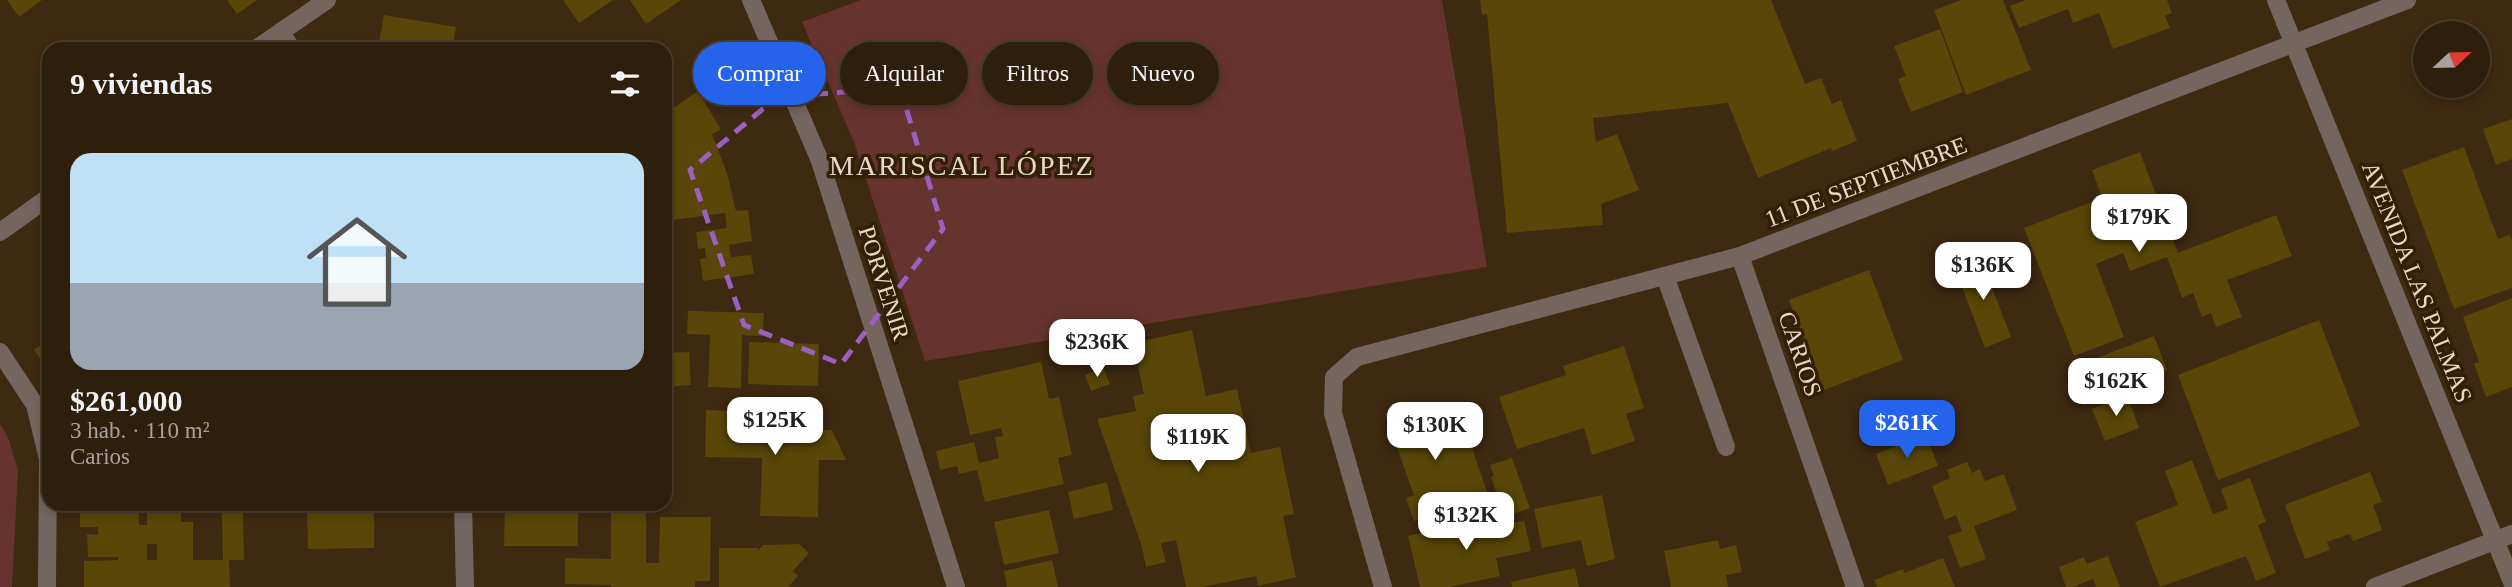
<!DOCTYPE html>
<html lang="es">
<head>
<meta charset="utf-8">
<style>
	:root { --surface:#2e1f0d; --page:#3a2c1b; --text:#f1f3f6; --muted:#a7a29d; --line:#493d2e; --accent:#2563eb }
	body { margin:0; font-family:Georgia,serif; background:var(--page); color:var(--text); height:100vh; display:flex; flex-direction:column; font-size:26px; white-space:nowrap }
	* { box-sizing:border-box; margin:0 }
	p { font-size:23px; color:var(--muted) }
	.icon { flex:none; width:38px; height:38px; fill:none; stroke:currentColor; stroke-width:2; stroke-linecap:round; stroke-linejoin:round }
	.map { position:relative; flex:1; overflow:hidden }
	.side { position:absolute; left:42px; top:42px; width:630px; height:469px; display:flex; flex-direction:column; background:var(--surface); border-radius:21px; box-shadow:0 4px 10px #0003,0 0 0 2px var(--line) }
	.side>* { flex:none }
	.hud { position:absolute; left:693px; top:42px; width:665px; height:63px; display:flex; gap:14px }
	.needle { width:46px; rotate:68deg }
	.controls { position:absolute; left:2413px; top:21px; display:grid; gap:14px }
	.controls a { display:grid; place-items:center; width:77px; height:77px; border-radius:50%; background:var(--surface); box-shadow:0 4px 10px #0003,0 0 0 2px var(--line); font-size:35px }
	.price { position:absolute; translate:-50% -60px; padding:0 16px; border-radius:14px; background:#fff; color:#222; font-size:23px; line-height:46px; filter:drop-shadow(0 2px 4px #0008) }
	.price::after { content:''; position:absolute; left:50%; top:42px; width:21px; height:16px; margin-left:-10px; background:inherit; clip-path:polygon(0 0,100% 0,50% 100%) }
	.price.on { background:var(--accent); color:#fff }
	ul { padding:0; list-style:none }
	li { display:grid; align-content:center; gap:14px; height:371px; padding:0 28px }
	li span { display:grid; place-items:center; height:217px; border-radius:21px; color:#555 }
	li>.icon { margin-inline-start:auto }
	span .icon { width:126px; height:126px; fill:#fffc; stroke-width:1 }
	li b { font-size:30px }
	h2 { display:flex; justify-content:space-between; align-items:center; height:84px; padding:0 28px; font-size:30px }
	.tag { padding:0 24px; border-radius:32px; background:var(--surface); box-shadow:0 4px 10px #0003,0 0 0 2px var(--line); font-size:24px; line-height:63px }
	.tag.on { background:var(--accent); color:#fff }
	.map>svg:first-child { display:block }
	.green { fill:#66332e }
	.building { fill:#594608; fill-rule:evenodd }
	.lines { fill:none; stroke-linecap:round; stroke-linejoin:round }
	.service { stroke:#74655e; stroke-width:18 }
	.minor { stroke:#74655e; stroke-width:18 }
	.tertiary { stroke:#74655e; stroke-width:18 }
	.marked { fill:none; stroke:#9b60c2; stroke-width:5; stroke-dasharray:14 9; stroke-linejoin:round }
	.labels { text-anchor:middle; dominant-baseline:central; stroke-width:7; stroke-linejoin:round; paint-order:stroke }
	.street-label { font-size:24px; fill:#e6d9ca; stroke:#331f06 }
	.quarter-label { font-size:28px; letter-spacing:2px; fill:#e6d9ca; stroke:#331f06 }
</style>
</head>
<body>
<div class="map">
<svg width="2512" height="587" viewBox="0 0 2512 587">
	<rect width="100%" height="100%" fill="#3e2911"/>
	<path class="green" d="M861,0H1442L1487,267L925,361L854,142L802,22Z
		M0,424L8,437L18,470L12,587H0Z"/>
	<path class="building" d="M7,0H42L19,17Z
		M227,0H257L237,14Z
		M563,0H613L579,23Z
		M630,0H681L646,24Z
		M1480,0H1771L1805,84L1821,78L1832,104L1841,100L1857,141L1832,151L1831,148L1758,178L1728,103L1593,118L1596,142L1617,134L1639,190L1601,204L1603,225L1507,233L1487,14L1482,15Z
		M1961,0H2003L2031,70L1966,95L1934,10Z
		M2026,0H2167L2172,13L2165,16L2170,28L2113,49L2099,13L2073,23L2068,9L2019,28L2010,6Z
		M384,15L456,27L452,49H378Z
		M1940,29L1963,92L1911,112L1898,79L1906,76L1894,46Z
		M698,91L721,130L712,134L727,173L736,211L748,210L752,241L729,245L731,257L751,255L754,274L703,281L700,259L706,258L705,248L698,249L696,232L727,228L725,213L665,221V114Z
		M2512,119V159L2496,165L2483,129Z
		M2464,147L2498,239L2510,235L2512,240V288L2454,309L2402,170Z
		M2140,152L2178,253L2276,215L2292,256L2227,280L2242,317L2216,327L2211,313L2202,317L2193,293L2182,298L2167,257L2130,271L2123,253L2096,264L2124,337L2074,356L2024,228L2102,198L2092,170Z
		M1980,256L2011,337L1985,348L1954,266Z
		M1869,270L1903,360L1824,390L1789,300Z
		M2512,298V387L2486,397L2474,364L2479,362L2463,317Z
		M688,311L764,313L763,336L742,335L741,388L708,387L710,335L687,334Z
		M2319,320L2360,426L2218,480L2178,375Z
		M1192,330L1206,396L1237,389L1251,453L1280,447L1294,514L1283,516L1296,577L1258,586L1256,576L1203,587H1186L1176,540L1161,543L1166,562L1146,567L1142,547L1097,419L1136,411L1133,396L1144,394L1133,343Z
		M2154,336L2167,370L2107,393L2094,359Z
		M49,339V370L34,350Z
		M665,342H667L668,353L689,352L691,385L665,387Z
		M749,342L819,344L818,386L748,384Z
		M1624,346L1644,408L1626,414L1635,441L1592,455L1584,428L1517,449L1499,397L1566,375L1563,366Z
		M1041,362L1049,399L1059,397L1072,455L1058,458L1064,484L985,502L977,470L959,474L957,466L940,470L936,451L974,442L979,463L999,458L995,437L1003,436L1001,428L970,435L958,381Z
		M1103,367L1110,384L1091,391L1085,375Z
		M2127,395L2139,428L2105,441L2092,409Z
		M1422,401L1433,435L1464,424L1487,492L1457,503V506L1414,521L1406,498L1414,495L1385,414Z
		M706,410L790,413V429L832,430L846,460H819L818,517L760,516L762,458L705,457Z
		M1926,435L1938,466L1888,485L1876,454Z
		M1512,458L1530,508L1505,517L1491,477L1494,476L1490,465Z
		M2192,460L2213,514L2228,509L2221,489L2250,478L2266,522L2258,525L2276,573L2256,581L2246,556L2160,587L2135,522L2178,505L2165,471Z
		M1967,462L1972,473L1980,469L1985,481L2004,474L2017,510L1974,526L1986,559L1960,568L1948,536L1962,531L1956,515L1945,520L1932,486L1950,478L1947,470Z
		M2370,472L2382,502L2373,505L2382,530L2353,541L2350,534L2327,542L2330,550L2305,559L2285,505Z
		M1107,482L1113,510L1074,519L1068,492Z
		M1602,495L1615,559L1587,566L1581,540L1542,548L1534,509Z
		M80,504H116V512H121V504H138L139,525H147V504H181V522H193V560H223L222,513H243L244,560H229L230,587H84V561L118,560V557H88L87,534L98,535V527H80ZM147,544H157V560H147Z
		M307,504H374V548L308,549Z
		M505,504H578V546H504Z
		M611,504H646V563H659L660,517H711L710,581H695V587H611V585L565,584V558L611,559Z
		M1049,510L1059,553L1004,565L994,522Z
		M1502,516L1504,524L1524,521L1531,551L1496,558L1500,576L1450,587H1420L1408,536Z
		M1718,540L1720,549L1736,545L1742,572L1726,575L1728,587H1671L1664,551Z
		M799,544L809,553L793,571L798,576L788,587H719V548H758V551L763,545Z
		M2108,556L2120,587H2096L2093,579L2073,587H2066L2059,567L2084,557L2087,564Z
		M1943,558L1955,587H1877L1874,580L1903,569L1904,573Z
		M1052,560L1058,587H1007L1004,571Z
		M1575,568L1579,587H1512L1511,582Z"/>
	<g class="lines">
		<path class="service" d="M1665,276L1726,447"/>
		<path class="minor" d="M751,0L820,161L956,587
			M280,32L292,49
			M256,49L327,0
			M0,232L49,197
			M1740,256L1855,587
			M0,352L35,405L48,459L47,587
			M463,504L465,587
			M1383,587L1333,413L1334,377L1357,357L1740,256L2407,0
			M2375,587L2512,534"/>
		<path class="tertiary" d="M2276,0L2512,582"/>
	</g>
	<path class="marked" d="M900,88L943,229L841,364L744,325L690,170L777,97Z"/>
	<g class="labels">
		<g class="street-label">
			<text transform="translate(1866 182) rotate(-21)">11 DE SEPTIEMBRE</text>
			<text transform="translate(2417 282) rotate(68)">AVENIDA LAS PALMAS</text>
			<text transform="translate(884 283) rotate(72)">PORVENIR</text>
			<text transform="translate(1800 354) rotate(71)">CARIOS</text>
		</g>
		<g class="quarter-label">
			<text x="962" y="165">MARISCAL LÓPEZ</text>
		</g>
	</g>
</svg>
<div class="controls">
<a><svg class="needle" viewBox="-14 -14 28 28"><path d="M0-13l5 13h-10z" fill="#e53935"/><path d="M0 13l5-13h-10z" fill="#a7a29d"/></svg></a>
</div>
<b class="price" style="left:2139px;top:254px">$179K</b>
<b class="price" style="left:1983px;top:302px">$136K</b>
<b class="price" style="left:1097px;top:379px">$236K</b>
<b class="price" style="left:2116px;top:418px">$162K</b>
<b class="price" style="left:775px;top:457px">$125K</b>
<b class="price on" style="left:1907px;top:460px">$261K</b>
<b class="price" style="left:1435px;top:462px">$130K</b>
<b class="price" style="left:1198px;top:474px">$119K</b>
<b class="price" style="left:1466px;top:552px">$132K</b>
<div class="hud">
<a class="tag on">Comprar</a>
<a class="tag">Alquilar</a>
<a class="tag">Filtros</a>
<a class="tag">Nuevo</a>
</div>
<section class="side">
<h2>9 viviendas<svg class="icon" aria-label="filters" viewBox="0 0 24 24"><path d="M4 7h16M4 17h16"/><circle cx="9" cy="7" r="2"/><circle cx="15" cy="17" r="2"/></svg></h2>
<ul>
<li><span style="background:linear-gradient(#bfe0f5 60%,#9aa5b1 0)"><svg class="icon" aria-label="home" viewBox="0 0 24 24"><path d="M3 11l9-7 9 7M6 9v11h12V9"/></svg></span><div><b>$261,000</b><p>3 hab. · 110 m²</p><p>Carios</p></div></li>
</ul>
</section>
</div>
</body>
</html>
